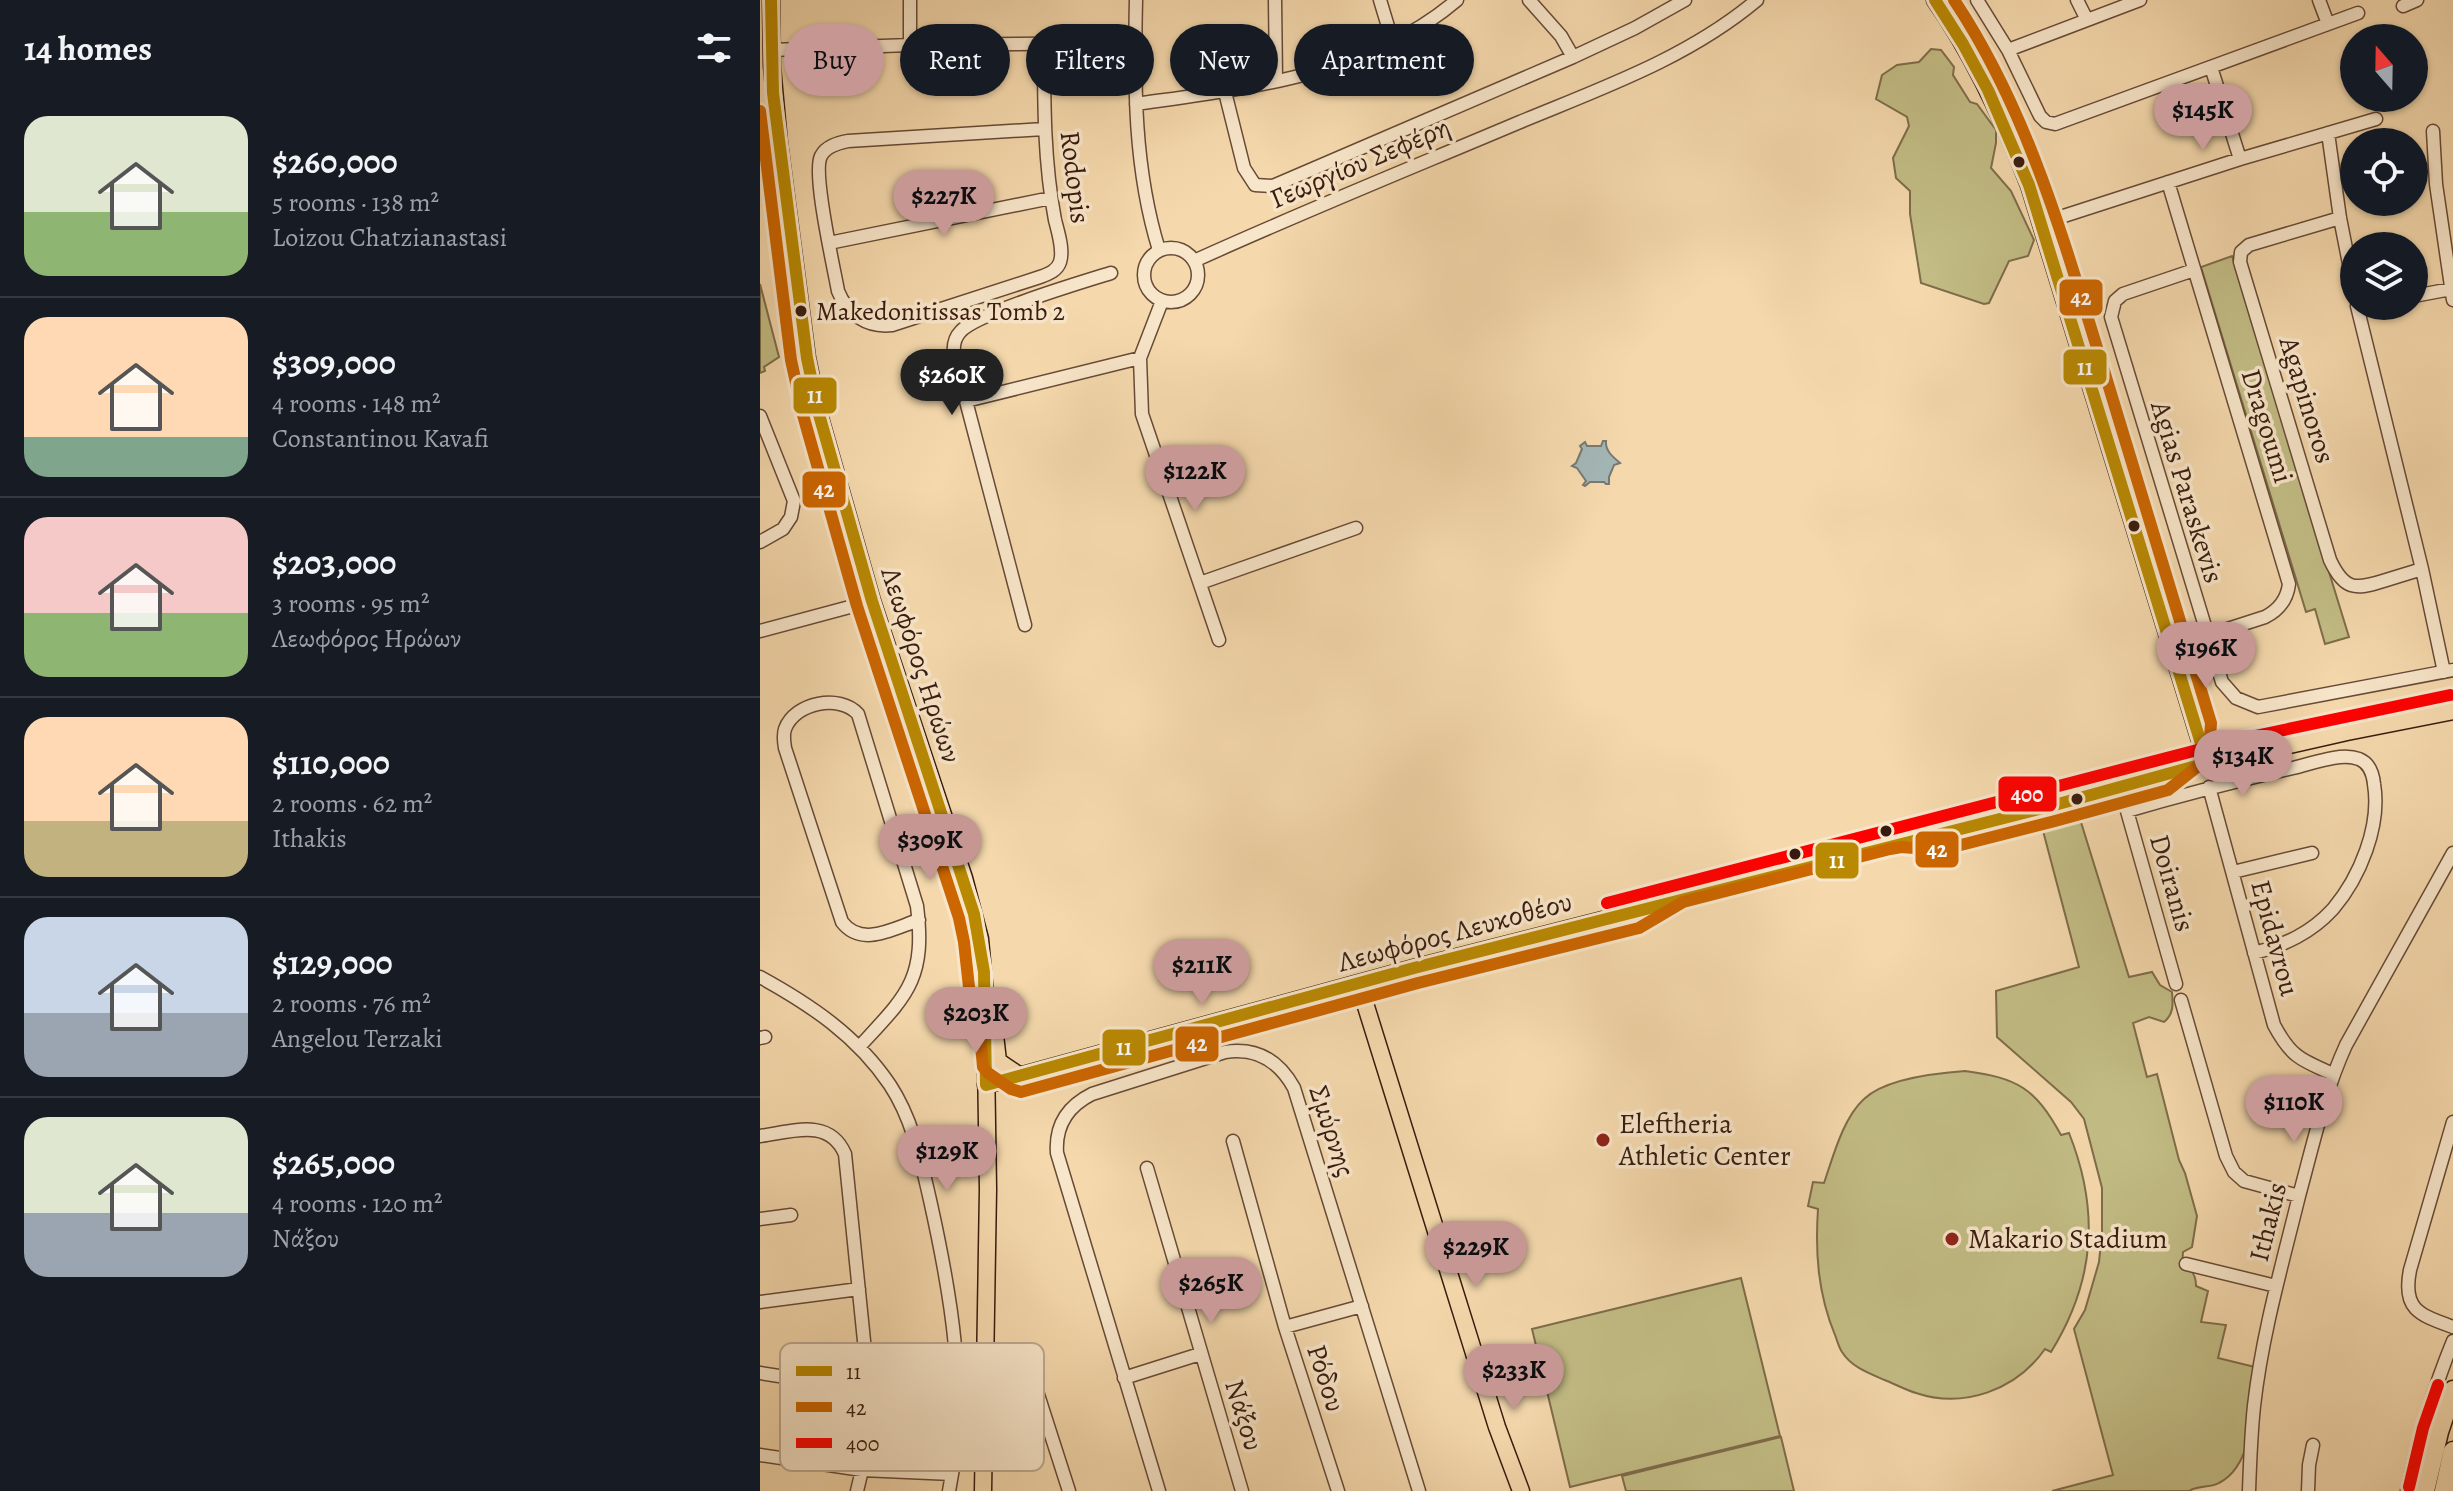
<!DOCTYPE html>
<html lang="en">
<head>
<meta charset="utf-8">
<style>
	:root { --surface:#171b24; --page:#242831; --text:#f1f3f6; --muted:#9ea1a6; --line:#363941; --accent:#c59692 }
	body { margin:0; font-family:Alegreya,serif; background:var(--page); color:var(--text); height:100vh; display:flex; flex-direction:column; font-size:30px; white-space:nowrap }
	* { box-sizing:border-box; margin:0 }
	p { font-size:26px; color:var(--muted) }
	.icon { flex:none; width:44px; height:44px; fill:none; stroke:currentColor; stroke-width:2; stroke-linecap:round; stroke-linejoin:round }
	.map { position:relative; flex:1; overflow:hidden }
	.panel { display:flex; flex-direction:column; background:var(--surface); width:760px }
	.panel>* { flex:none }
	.top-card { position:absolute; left:24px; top:24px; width:760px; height:72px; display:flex; gap:16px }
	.needle { width:52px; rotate:340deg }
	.fabs { position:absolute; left:1580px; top:24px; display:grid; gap:16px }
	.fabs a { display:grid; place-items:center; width:88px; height:88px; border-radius:50%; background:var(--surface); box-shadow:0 2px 6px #0004; font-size:40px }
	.price { position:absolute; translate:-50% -68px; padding:0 18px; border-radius:28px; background:var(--accent); color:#111; font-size:26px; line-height:52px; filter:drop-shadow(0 2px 4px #0008) }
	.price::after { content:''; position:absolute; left:50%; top:48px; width:24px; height:18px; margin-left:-12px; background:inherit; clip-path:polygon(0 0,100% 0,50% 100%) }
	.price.current { background:#222; color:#fff }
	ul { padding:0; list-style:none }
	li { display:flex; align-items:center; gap:24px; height:200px; padding:0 24px }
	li+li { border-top:2px solid var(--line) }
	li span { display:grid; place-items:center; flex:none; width:224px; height:160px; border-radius:24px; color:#555 }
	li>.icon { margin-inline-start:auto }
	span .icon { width:96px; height:96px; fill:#fffc; stroke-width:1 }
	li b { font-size:34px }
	h2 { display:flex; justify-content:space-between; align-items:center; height:96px; padding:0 24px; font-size:34px }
	.chip { padding:0 28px; border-radius:36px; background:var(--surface); box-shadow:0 2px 6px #0004; font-size:28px; line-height:72px }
	.chip.current { background:var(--accent); color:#111 }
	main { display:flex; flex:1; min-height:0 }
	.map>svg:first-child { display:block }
	.green { fill:#c3bd85; stroke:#7e6c4a; stroke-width:2 }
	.water { fill:#a3b7b7; stroke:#787974; stroke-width:2 }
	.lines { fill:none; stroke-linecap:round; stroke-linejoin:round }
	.minor-casing { stroke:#674a36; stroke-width:15 }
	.major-casing { stroke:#381b0f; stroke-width:19 }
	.highway-casing { stroke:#381b0f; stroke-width:21 }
	.minor { stroke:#f8e6ca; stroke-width:12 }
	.major { stroke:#f5d9ad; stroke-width:16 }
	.highway { stroke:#f5d9ad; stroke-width:18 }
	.bus-1-casing { stroke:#f8e6ca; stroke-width:18 }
	.bus-2-casing { stroke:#f8e6ca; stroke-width:18 }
	.bus-3-casing { stroke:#f8e6ca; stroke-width:18 }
	.bus-1 { stroke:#b98902; stroke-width:12 }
	.bus-2 { stroke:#c60; stroke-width:12 }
	.bus-3 { stroke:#f00; stroke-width:12 }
	.bus-dot { fill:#381b0f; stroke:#f8e6ca; stroke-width:3 }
	.poi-dot { fill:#8f2418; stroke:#f8e6ca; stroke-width:3 }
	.labels { text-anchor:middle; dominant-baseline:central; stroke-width:7; stroke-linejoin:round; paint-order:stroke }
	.bus-label { font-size:26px; fill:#381b0f; stroke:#f8e6ca; text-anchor:start }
	.street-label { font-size:28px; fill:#381b0f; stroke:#f8e6ca }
	.poi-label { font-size:28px; fill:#381b0f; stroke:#f8e6ca; text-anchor:start }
	.key { fill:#f8e6ca; stroke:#bea992; stroke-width:2 }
	.key-label { font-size:22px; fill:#381b0f }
	.line-badge { stroke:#f8e6ca; stroke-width:3 }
	.badge-label { font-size:22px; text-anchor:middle; font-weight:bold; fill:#fff }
</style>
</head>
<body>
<main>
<section class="panel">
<h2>14 homes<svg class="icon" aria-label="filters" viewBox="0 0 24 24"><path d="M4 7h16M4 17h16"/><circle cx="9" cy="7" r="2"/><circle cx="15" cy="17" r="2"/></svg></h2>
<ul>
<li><span style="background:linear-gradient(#dfe7d0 60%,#8fb573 0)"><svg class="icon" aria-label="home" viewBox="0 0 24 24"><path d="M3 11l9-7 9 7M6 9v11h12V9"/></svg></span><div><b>$260,000</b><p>5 rooms · 138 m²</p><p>Loizou Chatzianastasi</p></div></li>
<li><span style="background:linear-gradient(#ffd9b3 75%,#7fa58c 0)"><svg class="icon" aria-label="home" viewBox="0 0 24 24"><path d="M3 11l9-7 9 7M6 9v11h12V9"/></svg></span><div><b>$309,000</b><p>4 rooms · 148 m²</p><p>Constantinou Kavafi</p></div></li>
<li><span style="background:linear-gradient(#f6c9c9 60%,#8fb573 0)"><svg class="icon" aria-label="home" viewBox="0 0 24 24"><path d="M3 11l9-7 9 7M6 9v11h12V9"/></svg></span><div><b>$203,000</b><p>3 rooms · 95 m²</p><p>Λεωφόρος Ηρώων</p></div></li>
<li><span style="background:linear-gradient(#ffd9b3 65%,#c2b280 0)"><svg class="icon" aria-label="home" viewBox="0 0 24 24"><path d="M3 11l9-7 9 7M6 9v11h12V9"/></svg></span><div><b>$110,000</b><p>2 rooms · 62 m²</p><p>Ithakis</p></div></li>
<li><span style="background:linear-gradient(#c9d6e8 60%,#9aa5b1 0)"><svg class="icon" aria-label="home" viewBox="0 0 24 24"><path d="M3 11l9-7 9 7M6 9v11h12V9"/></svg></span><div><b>$129,000</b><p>2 rooms · 76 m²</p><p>Angelou Terzaki</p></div></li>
<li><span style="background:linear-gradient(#dfe7d0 60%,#9aa5b1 0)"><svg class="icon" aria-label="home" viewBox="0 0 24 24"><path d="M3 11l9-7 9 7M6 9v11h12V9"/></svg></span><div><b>$265,000</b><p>4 rooms · 120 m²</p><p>Νάξου</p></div></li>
</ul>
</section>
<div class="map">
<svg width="1693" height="1491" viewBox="0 0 1693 1491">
	<rect width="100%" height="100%" fill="#f5d9ad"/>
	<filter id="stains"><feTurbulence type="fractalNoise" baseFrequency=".0025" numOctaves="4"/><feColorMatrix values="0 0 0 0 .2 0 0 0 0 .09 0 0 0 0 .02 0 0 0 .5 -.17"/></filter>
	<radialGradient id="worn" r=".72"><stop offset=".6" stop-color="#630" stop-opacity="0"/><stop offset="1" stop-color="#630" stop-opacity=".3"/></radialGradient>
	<path class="green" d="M1171,49L1181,50L1194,67L1193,75L1210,102L1217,104L1236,130V143L1231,168L1251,191L1274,240L1268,256L1249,261L1229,303L1224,304L1161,283L1150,214V191L1136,178L1133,158L1149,126L1147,117L1116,99L1122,75L1137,65L1159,62Z
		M1472,256L1589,637L1565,644L1555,609L1546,612L1441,267Z
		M0,284L19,357L4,367L5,371L0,373Z
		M1320,819L1369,977L1392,972L1400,985L1412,992C1413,1004 1414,1014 1404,1022L1389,1017L1373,1023L1387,1077L1397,1074L1419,1160L1425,1173L1437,1216L1432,1247L1423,1252L1422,1267C1433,1269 1436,1276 1436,1286L1448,1291L1441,1322L1466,1325L1458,1358L1495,1367C1492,1403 1496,1464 1459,1483C1450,1488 1439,1485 1429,1491H1292L1353,1475L1314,1329L1325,1310L1339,1262L1342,1232V1188L1324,1119L1311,1102L1237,1037L1236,991L1319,967L1282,827Z
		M1205,1071C1258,1078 1275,1088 1301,1135L1309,1133C1340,1211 1335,1281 1291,1352L1285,1349C1256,1390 1204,1409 1156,1393C1146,1390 1137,1385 1127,1381C1111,1374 1092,1368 1082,1352C1079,1348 1077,1340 1075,1335C1058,1294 1055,1253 1058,1209L1048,1206L1053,1182L1064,1183C1073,1157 1083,1118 1104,1099C1125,1079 1177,1073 1205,1071Z
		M981,1278L1020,1436L810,1487L772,1329Z
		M1021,1437L1034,1491H866L862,1476Z"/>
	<path class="water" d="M843,441H846C845,451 853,457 860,463L854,465L849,477V484H846L844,482H830L825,486L823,485L826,481L817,468L812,466L816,463L822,449L820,446L825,442L827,446H841Z"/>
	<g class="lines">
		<g class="minor-casing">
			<path id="minor" d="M150,0V45
				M376,0C374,85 374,169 399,250
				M515,0L516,80
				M620,0L633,43
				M769,0L801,36L813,57
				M1217,0L1248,50L1280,116L1286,122L1295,124L1598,13
				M1317,0L1327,20
				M1559,0L1568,24
				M1643,6L1657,0
				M12,50L150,45L375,43
				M1248,50L1380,0
				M1451,67L1480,159
				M465,92L484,168L495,185L513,186L813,57L875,28L925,0
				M376,104C487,88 608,76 697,0
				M284,129L88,141C78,143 66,146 61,156C52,173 74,268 78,291C87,314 107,328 132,325L280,277C288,274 297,271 300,262C304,250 298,232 295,220C284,162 284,104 284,46
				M1673,131L1676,184L1693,300
				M1568,133L1580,218L1594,289
				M1408,182L1529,584C1527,600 1519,610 1505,617L1446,636
				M1580,218L1489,245L1481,252L1480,262L1570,560C1584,590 1595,590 1623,581C1636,577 1649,573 1662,569
				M1282,223L1480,159L1616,119
				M69,243L291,198
				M384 275a27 27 0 1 1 54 0a27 27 0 1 1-54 0Z
				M434,261C542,212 651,168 760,122C842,88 928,58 997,0
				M1434,270L1363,294L1355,301L1351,317L1462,682L1476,698L1498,707L1693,670
				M1654,296L1691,289
				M402,301L380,358L382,414L459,640
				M1597,306L1662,569L1684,672
				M206,401L194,354C193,345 195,337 201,331C218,313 322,282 351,273
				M0,416L34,501L31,517L23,529L0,542
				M440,583L596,528
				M265,625L206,401L380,358
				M0,631L112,601
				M1449,787L1514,1025C1531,1057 1541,1060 1573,1074
				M1473,872L1552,853
				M0,977C51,1005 97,1036 130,1085C153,1120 161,1161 170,1200C191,1294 209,1395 189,1491
				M1416,984L1367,811C1422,795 1477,781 1533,768C1551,764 1580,752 1599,759C1609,763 1613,774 1614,784C1621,826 1600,877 1573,909C1551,933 1525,945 1494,953
				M1421,1000L1466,1156L1474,1172L1484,1181L1539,1196
				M0,1038L5,1037
				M100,1046C147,995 166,980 157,906L98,714C80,694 35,702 25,729C23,735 24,742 25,748L82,922C102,948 134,928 159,920
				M1693,1122L1650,1270C1642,1310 1660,1315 1693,1327
				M0,1136C31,1132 69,1117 85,1154L109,1390
				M473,1141L525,1327L578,1491
				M387,1168L482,1491
				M0,1219L31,1215
				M1426,1264L1516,1286
				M0,1302L99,1289
				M525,1327L602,1306
				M0,1373L109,1390L197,1392
				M364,1378L440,1354
				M274,1382L309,1491
				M0,1455L102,1470L192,1474
				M97,1491L102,1470
				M399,1491L297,1153C295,1125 308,1106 332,1094L465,1052C497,1047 519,1061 534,1088L659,1491
				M1489,1491C1490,1462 1491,1434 1494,1406C1502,1335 1522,1265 1539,1196C1553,1145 1564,1093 1586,1045L1693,853
				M1548,1491L1549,1465L1553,1445
				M1647,1491C1658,1439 1673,1390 1693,1341"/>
		</g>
		<g class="major-casing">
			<path id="major" d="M11,0L12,66L19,143L47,358L58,411L112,601L204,878L220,939L225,994L228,1189L223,1491
				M1175,0C1215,57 1244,121 1269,185L1447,763
				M599,984L737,1427L761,1491
				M235,1035L238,1061L260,1076
				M226,1085L654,968L1291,806L1440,765L1587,732L1693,711"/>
		</g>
		<g class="highway-casing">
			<path id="highway" d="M1665,1491L1679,1432L1693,1390
				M1684,1491L1693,1451"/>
		</g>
		<use href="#minor" class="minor"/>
		<use href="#major" class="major"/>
		<use href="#highway" class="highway"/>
		<g class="bus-1-casing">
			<path id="bus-1" d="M11,0L13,93L47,358L58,411L112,601L214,914L224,972L226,1085L654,968L1291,806L1447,763L1269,185L1228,90L1203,44L1175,0"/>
		</g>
		<g class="bus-2-casing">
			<path id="bus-2" d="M0,111L31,360L43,415L97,606L199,918L204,942L209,987L218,1011L223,1067L228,1073L251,1089L261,1092L658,983L879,928L923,902L1130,849L1141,847L1181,850L1295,821L1408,790L1442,763L1449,751L1451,723C1415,603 1378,484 1342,364C1303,238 1268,111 1194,0"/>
		</g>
		<g class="bus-3-casing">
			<path id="bus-3" d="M847,903L1476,740L1690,695
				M1649,1487L1663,1428L1678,1385"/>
		</g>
		<use href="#bus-1" class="bus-1"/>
		<use href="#bus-2" class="bus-2"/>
		<use href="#bus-3" class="bus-3"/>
	</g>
	<g class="bus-dot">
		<circle cx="1259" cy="162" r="7"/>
		<circle cx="41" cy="311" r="7"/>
		<circle cx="1374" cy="526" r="7"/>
		<circle cx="1317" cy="799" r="7"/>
		<circle cx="1126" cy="831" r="7"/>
		<circle cx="1035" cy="854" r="7"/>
	</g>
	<g class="poi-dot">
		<circle cx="843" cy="1140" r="8"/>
		<circle cx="1192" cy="1239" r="8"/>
	</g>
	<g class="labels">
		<g class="bus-label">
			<text x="56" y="311">Makedonitissas Tomb 2</text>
		</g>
		<g class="street-label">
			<text transform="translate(600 163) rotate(-23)">Γεωργίου Σεφέρη</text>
			<text transform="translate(315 177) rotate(83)">Rodopis</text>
			<text transform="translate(1547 400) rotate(73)">Agapinoros</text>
			<text transform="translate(1507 426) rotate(73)">Dragoumi</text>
			<text transform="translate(1427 492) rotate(73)">Agias Paraskevis</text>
			<text transform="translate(161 665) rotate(72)">Λεωφόρος Ηρώων</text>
			<text transform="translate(1412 883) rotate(74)">Doiranis</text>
			<text transform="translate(695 932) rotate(-15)">Λεωφόρος Λευκοθέου</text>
			<text transform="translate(1515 938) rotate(75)">Epidavrou</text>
			<text transform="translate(572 1131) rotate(72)">Σμύρνης</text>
			<text transform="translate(1508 1222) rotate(-76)">Ithakis</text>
			<text transform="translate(566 1378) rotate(72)">Ρόδου</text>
			<text transform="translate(484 1415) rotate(73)">Νάξου</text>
		</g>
		<g class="poi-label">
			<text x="859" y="1124">Eleftheria<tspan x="859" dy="32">Athletic Center</tspan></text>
			<text x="1208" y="1239">Makario Stadium</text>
		</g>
	</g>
	<rect x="20" y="1343" width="264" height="128" rx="12" class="key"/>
	<rect x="36" y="1366" width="36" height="10" fill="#b98902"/>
	<rect x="36" y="1402" width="36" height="10" fill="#c60"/>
	<rect x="36" y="1438" width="36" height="10" fill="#f00"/>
	<g class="key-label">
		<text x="86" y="1379">11</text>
		<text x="86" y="1415">42</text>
		<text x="86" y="1451">400</text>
	</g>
	<g class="line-badge">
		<rect x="1298" y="278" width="46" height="39" rx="8" fill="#c60"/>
		<rect x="1302" y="348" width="46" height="38" rx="8" fill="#b98902"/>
		<rect x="32" y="376" width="46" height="39" rx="8" fill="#b98902"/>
		<rect x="41" y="470" width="46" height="39" rx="8" fill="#c60"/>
		<rect x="1237" y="775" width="61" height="38" rx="8" fill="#f00"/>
		<rect x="1154" y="830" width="46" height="39" rx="8" fill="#c60"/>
		<rect x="1054" y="841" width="46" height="39" rx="8" fill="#b98902"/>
		<rect x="414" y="1025" width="46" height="38" rx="8" fill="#c60"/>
		<rect x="341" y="1028" width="46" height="39" rx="8" fill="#b98902"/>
	</g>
	<g class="badge-label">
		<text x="1321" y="305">42</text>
		<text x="1325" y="375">11</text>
		<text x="55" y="403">11</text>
		<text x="64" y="497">42</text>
		<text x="1267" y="802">400</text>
		<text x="1177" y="857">42</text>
		<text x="1077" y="868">11</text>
		<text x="437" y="1051">42</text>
		<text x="364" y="1055">11</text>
	</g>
	<rect width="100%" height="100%" filter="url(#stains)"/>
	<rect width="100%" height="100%" fill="url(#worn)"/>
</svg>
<div class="fabs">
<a><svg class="needle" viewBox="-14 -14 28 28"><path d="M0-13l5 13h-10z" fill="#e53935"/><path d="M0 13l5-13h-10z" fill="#9ea1a6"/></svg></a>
<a><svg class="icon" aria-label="locate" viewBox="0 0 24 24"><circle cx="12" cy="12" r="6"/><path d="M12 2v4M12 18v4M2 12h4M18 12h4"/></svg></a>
<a><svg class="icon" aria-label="layers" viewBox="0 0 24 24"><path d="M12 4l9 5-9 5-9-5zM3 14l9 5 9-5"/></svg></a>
</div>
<b class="price" style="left:1443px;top:152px">$145K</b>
<b class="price" style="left:184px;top:238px">$227K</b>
<b class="price current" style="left:192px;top:417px">$260K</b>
<b class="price" style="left:435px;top:513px">$122K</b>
<b class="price" style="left:1446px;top:690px">$196K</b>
<b class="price" style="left:1483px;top:798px">$134K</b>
<b class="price" style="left:170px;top:882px">$309K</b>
<b class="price" style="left:442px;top:1007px">$211K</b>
<b class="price" style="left:216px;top:1055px">$203K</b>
<b class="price" style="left:1534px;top:1144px">$110K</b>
<b class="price" style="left:187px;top:1193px">$129K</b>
<b class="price" style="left:716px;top:1289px">$229K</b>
<b class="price" style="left:451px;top:1325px">$265K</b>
<b class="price" style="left:754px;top:1412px">$233K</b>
<div class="top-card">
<a class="chip current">Buy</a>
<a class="chip">Rent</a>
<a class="chip">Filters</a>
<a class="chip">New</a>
<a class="chip">Apartment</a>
</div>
</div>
</main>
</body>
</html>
